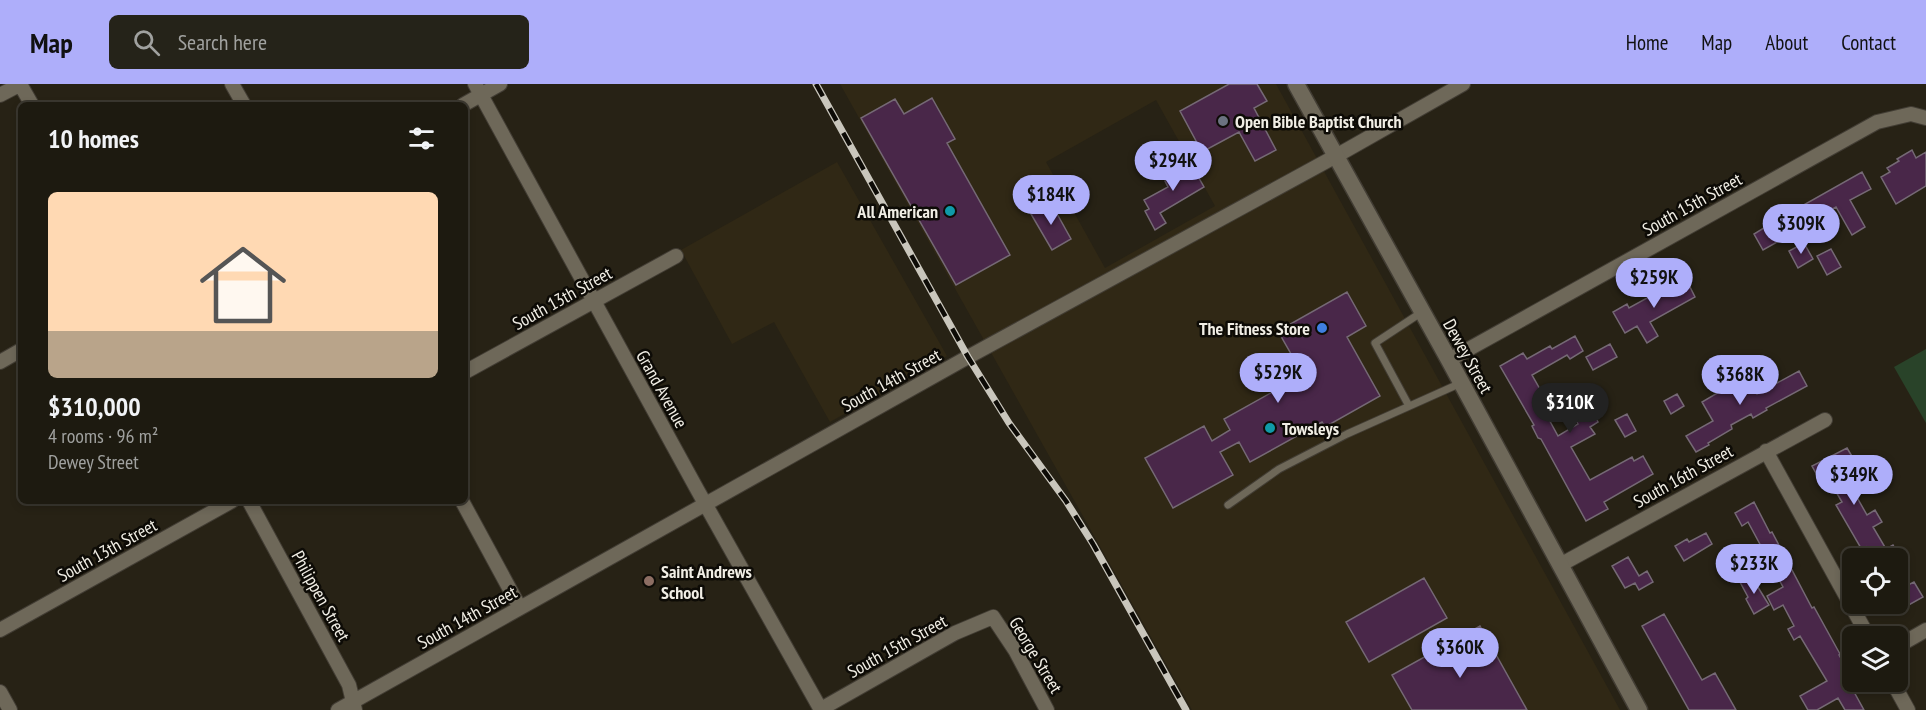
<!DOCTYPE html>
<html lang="en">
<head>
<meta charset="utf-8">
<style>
	:root { --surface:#1d1a10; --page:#252319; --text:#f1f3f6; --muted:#a0a19f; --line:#3b3830; --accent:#aeaefa }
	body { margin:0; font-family:"PT Sans Narrow",sans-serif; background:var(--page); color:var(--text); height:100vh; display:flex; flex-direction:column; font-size:22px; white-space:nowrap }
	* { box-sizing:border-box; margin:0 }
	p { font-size:20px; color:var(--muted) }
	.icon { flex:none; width:33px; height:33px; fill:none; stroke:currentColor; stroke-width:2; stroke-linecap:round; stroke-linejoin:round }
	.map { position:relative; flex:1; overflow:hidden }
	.details { position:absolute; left:18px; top:18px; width:450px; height:402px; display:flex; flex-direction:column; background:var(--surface); border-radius:9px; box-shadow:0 3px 9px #0003,0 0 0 2px var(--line) }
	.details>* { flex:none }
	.controls { position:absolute; left:1842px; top:464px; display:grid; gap:12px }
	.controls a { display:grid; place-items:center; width:66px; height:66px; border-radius:9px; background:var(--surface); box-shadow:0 3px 9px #0003,0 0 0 2px var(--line); font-size:30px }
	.price { position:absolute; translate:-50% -51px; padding:0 14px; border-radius:21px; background:var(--accent); color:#111; font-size:20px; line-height:39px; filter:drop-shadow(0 2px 3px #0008) }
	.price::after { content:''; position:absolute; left:50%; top:36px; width:18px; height:14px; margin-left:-9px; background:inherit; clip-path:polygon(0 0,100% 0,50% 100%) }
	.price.on { background:#222; color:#fff }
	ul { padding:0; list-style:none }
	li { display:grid; align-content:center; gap:12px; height:318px; padding:0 30px }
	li+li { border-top:2px solid var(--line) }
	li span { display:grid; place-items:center; height:186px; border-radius:9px; color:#555 }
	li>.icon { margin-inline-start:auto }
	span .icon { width:108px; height:108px; fill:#fffc; stroke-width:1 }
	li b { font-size:26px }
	h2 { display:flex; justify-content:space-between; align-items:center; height:72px; padding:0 30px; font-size:26px }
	header { display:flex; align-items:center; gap:36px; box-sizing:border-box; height:84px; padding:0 30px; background:var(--accent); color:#111 }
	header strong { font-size:28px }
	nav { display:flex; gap:33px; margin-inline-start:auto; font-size:21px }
	.search { width:420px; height:54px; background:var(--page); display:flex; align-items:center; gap:15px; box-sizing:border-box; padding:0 21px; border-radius:9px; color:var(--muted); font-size:22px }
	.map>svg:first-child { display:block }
	.built { fill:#302815; fill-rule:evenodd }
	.green { fill:#294329 }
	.building { fill:#492749; stroke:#756975; stroke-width:1.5 }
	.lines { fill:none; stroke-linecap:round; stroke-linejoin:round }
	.service-casing { stroke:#423d34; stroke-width:9 }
	.minor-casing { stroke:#423d34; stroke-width:16 }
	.tertiary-casing { stroke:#423d34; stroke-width:19 }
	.service { stroke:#6e6859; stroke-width:7 }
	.minor { stroke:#6e6859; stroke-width:14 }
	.tertiary { stroke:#6e6859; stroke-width:16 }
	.rail-casing { stroke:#c9c6bc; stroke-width:7 }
	.rail { stroke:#0d0b06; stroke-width:4.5; stroke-dasharray:14; stroke-linecap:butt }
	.worship-dot { fill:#6b7280; stroke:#0d0b06; stroke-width:2 }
	.culture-dot { fill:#0f9aa8; stroke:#0d0b06; stroke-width:2 }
	.shop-dot { fill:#3f7fe0; stroke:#0d0b06; stroke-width:2 }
	.education-dot { fill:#8d6e63; stroke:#0d0b06; stroke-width:2 }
	.labels { text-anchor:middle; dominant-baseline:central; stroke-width:5; stroke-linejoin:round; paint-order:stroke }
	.poi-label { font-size:18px; font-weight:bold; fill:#f1eee5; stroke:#0d0b06; text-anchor:start }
	.street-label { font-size:18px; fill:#f1eee5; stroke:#0d0b06 }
</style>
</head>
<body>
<header>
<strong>Map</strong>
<div class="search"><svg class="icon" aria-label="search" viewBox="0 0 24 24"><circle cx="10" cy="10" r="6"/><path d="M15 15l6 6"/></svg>Search here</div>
<nav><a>Home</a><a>Map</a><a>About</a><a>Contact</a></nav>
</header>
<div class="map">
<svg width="1926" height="626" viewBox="0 0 1926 626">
	<rect width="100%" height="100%" fill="#272215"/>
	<path class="built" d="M840,0H1276L1620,626H1192ZM1156,16L1215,122L1105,184L1046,78Z
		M837,78L947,272L830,338L774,238L732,260L681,166Z"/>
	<path class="green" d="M1926,265V339L1894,283Z"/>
	<path class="building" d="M1229,0H1257L1267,17L1254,24L1276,66L1255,77L1239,48L1202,68L1180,27Z
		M932,14L955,55L947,59L1010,171L956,201L861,34L895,15L904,30Z
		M1912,66L1916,74L1926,68V102L1896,120L1881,93L1890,88L1887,84L1899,77L1897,75Z
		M1187,73L1204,103L1160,129L1166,139L1155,146L1145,127L1149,125L1144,116L1168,103L1165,97L1178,90L1173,81Z
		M1862,88L1871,105L1850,116L1865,143L1852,151L1836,123L1809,138L1800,123Z
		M1051,119L1071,155L1052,166L1031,130Z
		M1775,137L1784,154L1763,166L1754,150Z
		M1804,159L1813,175L1798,184L1789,167Z
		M1831,165L1841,183L1827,191L1817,172Z
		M1685,193L1695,213L1650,238L1658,252L1647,259L1637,242L1625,249L1613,228L1627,220L1629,224Z
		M1347,208L1366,242L1347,253L1380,312L1325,343L1322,338L1250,378L1239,358L1220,368L1233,391L1173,424L1145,374L1204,342L1212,357L1230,346L1224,335L1303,291L1278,247Z
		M1575,252L1583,267L1570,275L1567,271L1532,291L1545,314L1539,317L1558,352L1578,340L1570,325L1586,316L1598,338L1590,343L1595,350L1571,363L1590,396L1632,373L1634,377L1643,372L1653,390L1604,418L1608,425L1586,437L1541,355L1538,354L1532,342L1534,341L1500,282L1523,269L1527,275L1550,262L1552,265Z
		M1610,260L1617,273L1593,286L1586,273Z
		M1730,287L1743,309L1753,303L1757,310L1799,287L1807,302L1766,324L1767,326L1753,334L1751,330L1731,341L1732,345L1708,359L1709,361L1696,368L1686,352L1713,337L1702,318L1726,304L1720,293Z
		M1677,310L1684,322L1671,330L1664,317Z
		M1627,330L1636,347L1625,353L1615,336Z
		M1847,364L1856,379L1842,387L1867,431L1875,426L1882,438L1873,443L1886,465L1893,461L1900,474H1870L1871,473L1866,463L1862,466L1836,421L1842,418L1828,394L1821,398L1812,382Z
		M1754,418L1770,449L1772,448L1812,524L1814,523L1840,570L1839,571L1852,594L1848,597L1864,626H1845L1838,614L1817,626H1808L1800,612L1827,597L1800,552L1794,556L1788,545L1794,542L1783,521L1774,526L1767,512L1783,503L1748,438L1742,442L1735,429Z
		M1706,449L1712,460L1684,477L1675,462L1687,455L1689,458Z
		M1628,473L1639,492L1647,487L1653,498L1639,506L1635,499L1625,504L1612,482Z
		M1898,487L1906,502L1914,498L1923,513L1898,527Z
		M1751,492L1769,521L1754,530L1746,515L1748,513L1740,498Z
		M1424,494L1447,534L1369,578L1346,538Z
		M1664,530L1702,596L1715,589L1736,626H1689L1642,542Z
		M1480,542L1527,626H1412L1392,591Z"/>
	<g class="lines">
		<g class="service-casing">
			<path id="service" d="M1409,322L1375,259L1422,228
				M1228,421L1279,385L1347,350L1461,299"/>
		</g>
		<g class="minor-casing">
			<path id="minor" d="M20,0L32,21
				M232,0L244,21
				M475,0L698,407L821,626
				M0,11L21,0
				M463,21L500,0
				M1449,276L1877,38L1911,30L1926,34
				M0,278L21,266
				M465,288L676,172
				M1766,367L1868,552
				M249,417L349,601L355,626
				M462,417L520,524
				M1560,481L1825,336
				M0,546L232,417
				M1898,562L1926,546
				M1892,597L1908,626
				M0,608L10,626
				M821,625L955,549L993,533L1015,566L1047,626
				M338,626L968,273L1336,72L1463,0"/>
		</g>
		<g class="tertiary-casing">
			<path id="tertiary" d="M1296,0L1449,276L1639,626"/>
		</g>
		<use href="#service" class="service"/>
		<use href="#minor" class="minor"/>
		<use href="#tertiary" class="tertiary"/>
		<g class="rail-casing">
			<path id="rail" d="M816,0L968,273L1009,339L1066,417L1093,460L1186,626"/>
		</g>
		<use href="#rail" class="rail"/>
	</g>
	<circle class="worship-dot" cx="1223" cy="37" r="6"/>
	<g class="culture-dot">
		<circle cx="950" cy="127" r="6"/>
		<circle cx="1270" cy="344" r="6"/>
	</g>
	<circle class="shop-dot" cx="1322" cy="244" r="6"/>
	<circle class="education-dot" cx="649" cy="497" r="6"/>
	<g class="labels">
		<g class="poi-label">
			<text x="1235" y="37">Open Bible Baptist Church</text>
			<text x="938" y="127" text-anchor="end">All American</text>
			<text x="1310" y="244" text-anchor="end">The Fitness Store</text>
			<text x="1282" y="344">Towsleys</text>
			<text x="661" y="487">Saint Andrews<tspan x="661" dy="21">School</tspan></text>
		</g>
		<g class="street-label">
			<text transform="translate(1692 120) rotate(-29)">South 15th Street</text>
			<text transform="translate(562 214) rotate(-29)">South 13th Street</text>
			<text transform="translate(1468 272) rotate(61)">Dewey Street</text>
			<text transform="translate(891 296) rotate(-29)">South 14th Street</text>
			<text transform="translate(662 305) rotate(61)">Grand Avenue</text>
			<text transform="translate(1683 392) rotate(-29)">South 16th Street</text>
			<text transform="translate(107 466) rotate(-29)">South 13th Street</text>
			<text transform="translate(321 512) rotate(61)">Philippen Street</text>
			<text transform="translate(467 533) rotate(-29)">South 14th Street</text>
			<text transform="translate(897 562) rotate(-29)">South 15th Street</text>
			<text transform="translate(1036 571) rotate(59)">George Street</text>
		</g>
	</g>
</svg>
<div class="controls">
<a><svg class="icon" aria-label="locate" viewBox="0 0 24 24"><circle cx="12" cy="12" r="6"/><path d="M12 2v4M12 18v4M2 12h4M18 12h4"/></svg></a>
<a><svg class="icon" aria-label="layers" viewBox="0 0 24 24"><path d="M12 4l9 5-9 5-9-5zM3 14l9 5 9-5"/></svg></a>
</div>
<b class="price" style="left:1173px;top:108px">$294K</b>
<b class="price" style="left:1051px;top:142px">$184K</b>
<b class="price" style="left:1801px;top:171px">$309K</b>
<b class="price" style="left:1654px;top:225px">$259K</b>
<b class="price" style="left:1278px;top:320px">$529K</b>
<b class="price" style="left:1740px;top:322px">$368K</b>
<b class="price on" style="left:1570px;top:350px">$310K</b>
<b class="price" style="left:1854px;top:422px">$349K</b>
<b class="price" style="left:1754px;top:511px">$233K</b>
<b class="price" style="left:1460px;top:595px">$360K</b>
<section class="details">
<h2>10 homes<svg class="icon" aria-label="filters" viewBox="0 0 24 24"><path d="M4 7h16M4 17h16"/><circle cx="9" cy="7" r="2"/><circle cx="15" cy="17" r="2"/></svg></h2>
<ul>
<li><span style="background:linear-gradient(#ffd9b3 75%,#b9a48a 0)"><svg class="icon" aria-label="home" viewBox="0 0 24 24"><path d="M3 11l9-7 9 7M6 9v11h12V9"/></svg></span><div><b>$310,000</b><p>4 rooms · 96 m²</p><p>Dewey Street</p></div></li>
</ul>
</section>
</div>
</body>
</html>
